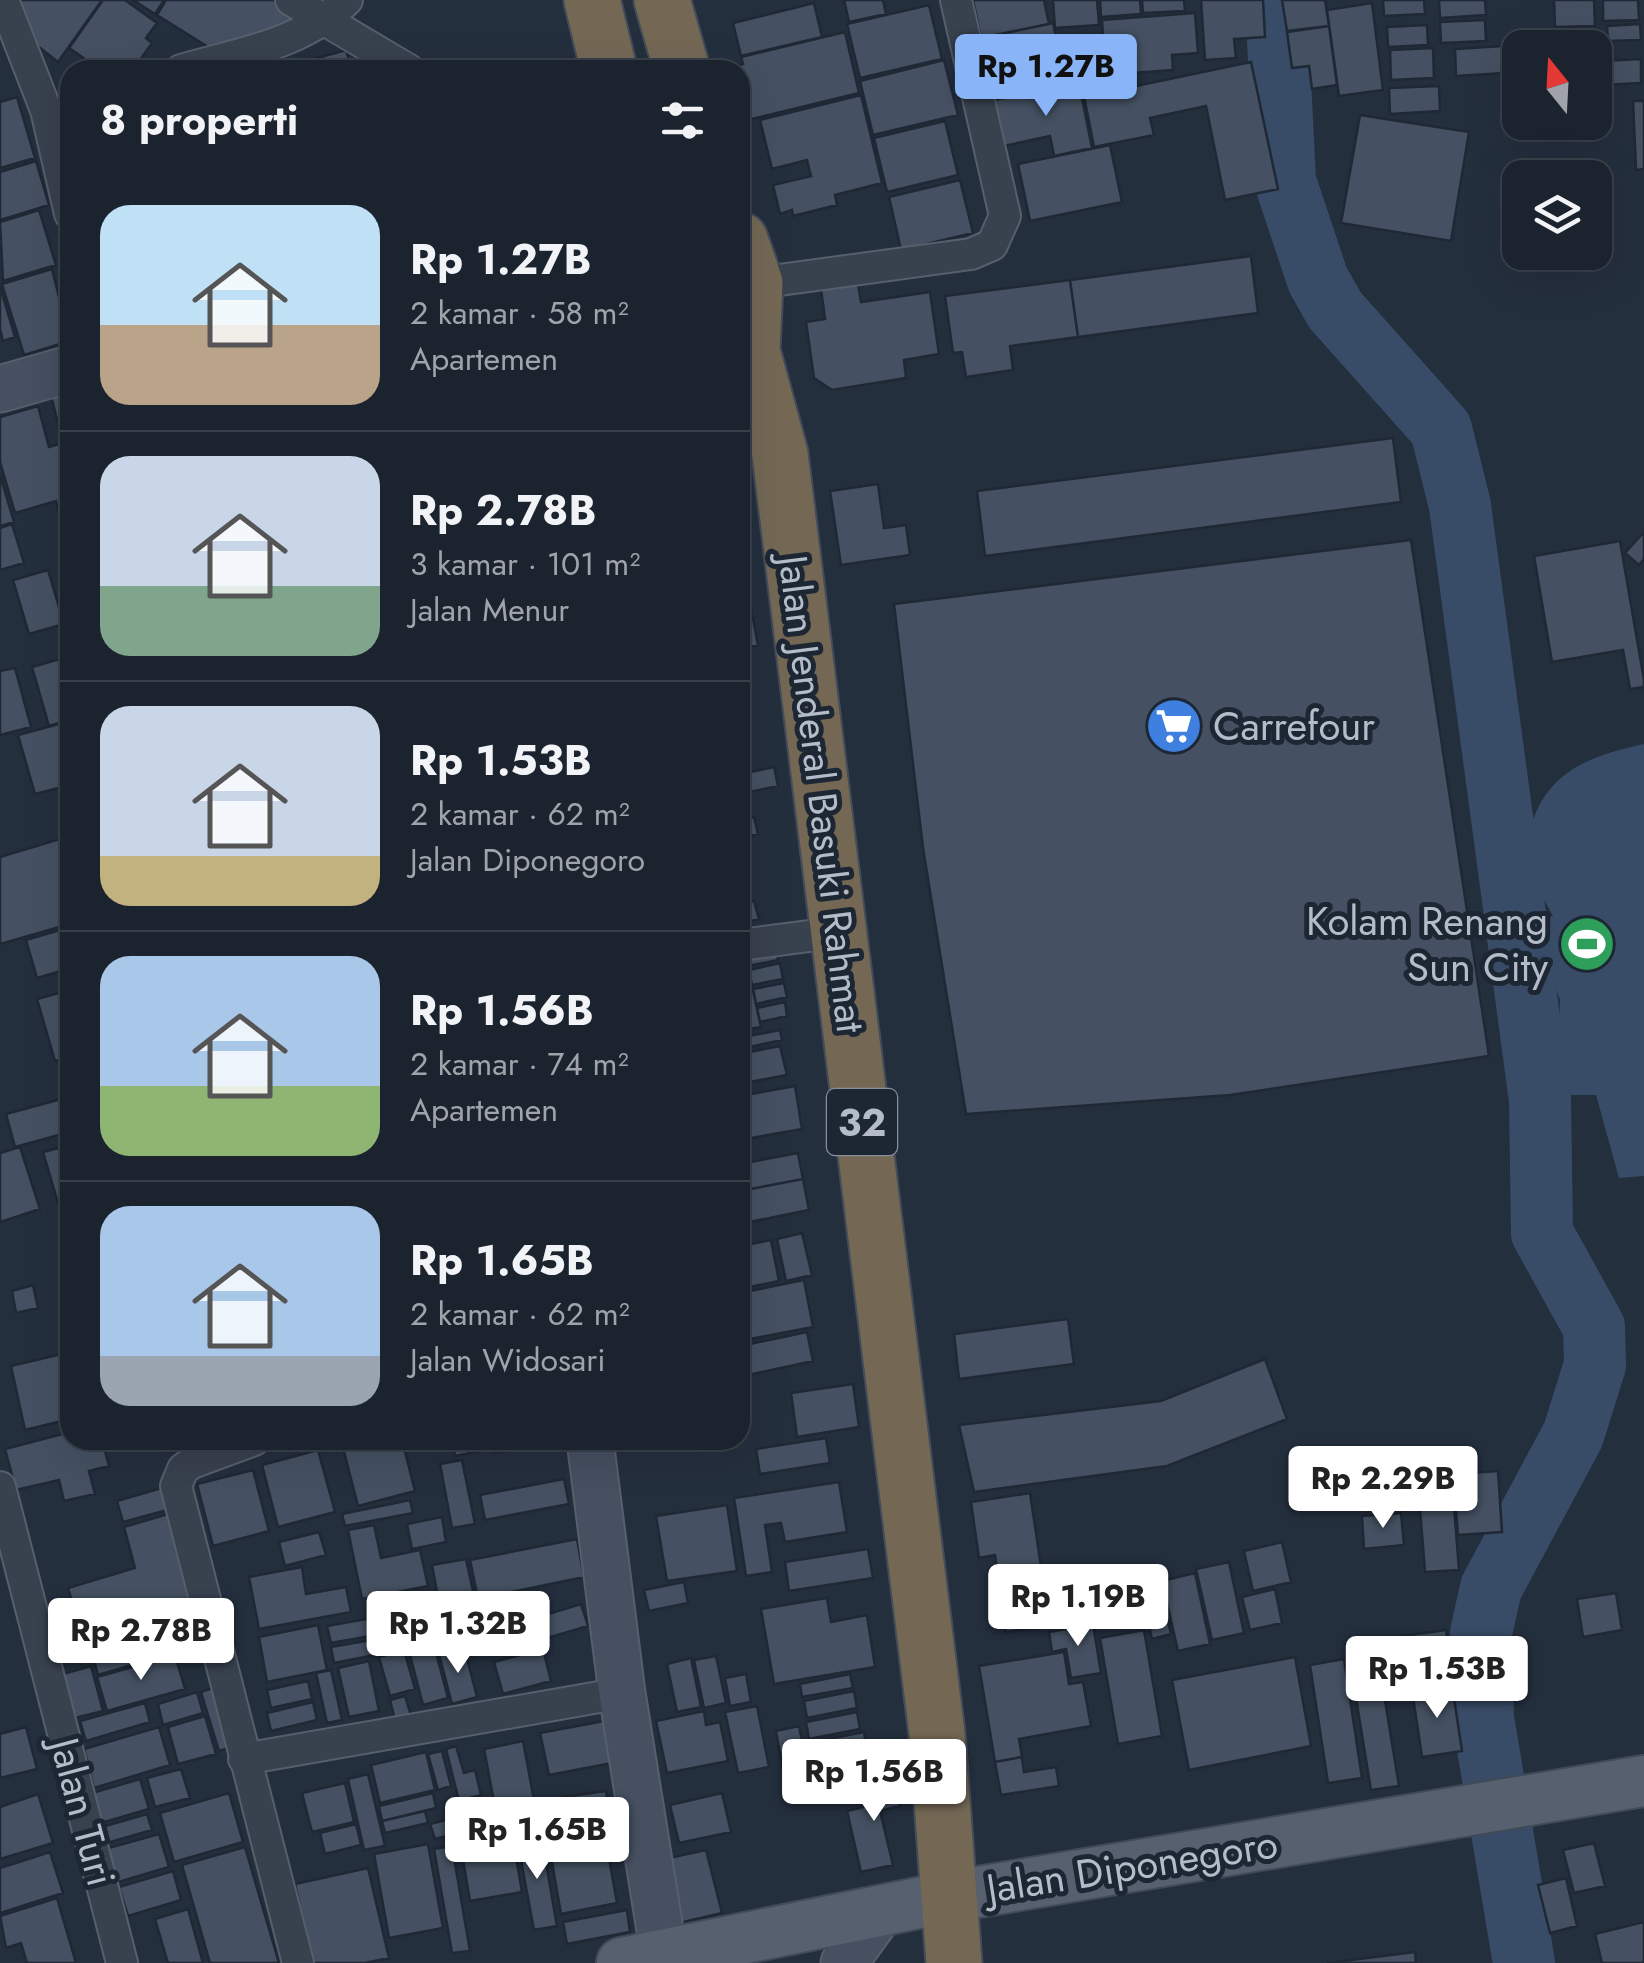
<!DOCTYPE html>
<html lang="id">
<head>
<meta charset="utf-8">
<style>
	:root { --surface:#1b232e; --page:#242b36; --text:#f1f3f6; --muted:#a0a4aa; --line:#39404a; --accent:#8ab4f8 }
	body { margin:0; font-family:Jost,sans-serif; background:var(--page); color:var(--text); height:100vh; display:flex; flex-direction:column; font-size:38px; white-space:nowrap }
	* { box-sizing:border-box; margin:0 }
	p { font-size:32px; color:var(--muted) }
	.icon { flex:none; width:55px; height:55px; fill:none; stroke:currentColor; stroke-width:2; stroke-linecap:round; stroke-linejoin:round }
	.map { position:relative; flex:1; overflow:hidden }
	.panel { position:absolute; left:60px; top:60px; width:690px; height:1390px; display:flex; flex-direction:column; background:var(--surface); border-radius:30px; box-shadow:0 10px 40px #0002,0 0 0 2px var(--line) }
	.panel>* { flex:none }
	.needle { width:65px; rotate:342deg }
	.fabs { position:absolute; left:1502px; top:30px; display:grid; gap:20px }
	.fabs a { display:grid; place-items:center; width:110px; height:110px; border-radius:20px; background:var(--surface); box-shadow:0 10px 40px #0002,0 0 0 2px var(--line); font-size:50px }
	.price { position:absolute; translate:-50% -85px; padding:0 22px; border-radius:10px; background:#fff; color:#222; font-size:32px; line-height:65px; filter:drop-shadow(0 2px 5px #0008) }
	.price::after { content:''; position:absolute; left:50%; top:60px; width:30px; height:22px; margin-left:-15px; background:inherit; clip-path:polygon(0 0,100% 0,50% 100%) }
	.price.selected { background:var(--accent); color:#111 }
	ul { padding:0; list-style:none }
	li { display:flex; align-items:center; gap:30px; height:250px; padding:0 40px }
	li+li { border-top:2px solid var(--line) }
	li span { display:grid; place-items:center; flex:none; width:280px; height:200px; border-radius:30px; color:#555 }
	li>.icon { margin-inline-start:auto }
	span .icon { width:120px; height:120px; fill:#fffc; stroke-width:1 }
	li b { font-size:42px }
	h2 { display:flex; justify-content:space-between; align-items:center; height:120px; padding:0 40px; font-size:42px }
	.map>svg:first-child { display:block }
	.water { fill:#394c67 }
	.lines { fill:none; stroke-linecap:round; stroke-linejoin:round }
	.river { stroke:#394c67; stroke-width:62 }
	.building { fill:#455162; stroke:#1f2835; stroke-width:2.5 }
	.street-casing { stroke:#565f6c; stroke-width:34 }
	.secondary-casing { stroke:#565f6c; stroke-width:49 }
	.primary-casing { stroke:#414a57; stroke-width:54 }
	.highway-casing { stroke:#434c59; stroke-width:59 }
	.street { stroke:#38414e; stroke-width:30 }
	.secondary { stroke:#465061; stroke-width:45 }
	.primary { stroke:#56606e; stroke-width:50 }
	.highway { stroke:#746855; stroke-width:55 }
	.labels { text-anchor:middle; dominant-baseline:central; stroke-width:10; stroke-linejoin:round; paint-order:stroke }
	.shield { fill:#1d2633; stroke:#878f9c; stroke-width:2.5 }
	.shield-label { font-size:38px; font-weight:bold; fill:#b4bcc9 }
	.poi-label { font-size:40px; fill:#b4bcc9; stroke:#1d2633; text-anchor:start }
	.street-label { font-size:40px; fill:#b4bcc9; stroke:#1d2633 }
</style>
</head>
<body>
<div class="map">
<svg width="1644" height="1963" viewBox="0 0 1644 1963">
	<rect width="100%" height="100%" fill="#242f3e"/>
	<path class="water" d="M1644,744V1176L1619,1178L1596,1095H1570L1559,1039L1560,1000L1549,969L1532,966L1528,923L1553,916L1523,861C1535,781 1570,760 1644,744Z"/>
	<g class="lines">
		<path class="river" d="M1276,0L1285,181L1318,280L1335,310L1441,429L1460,506L1540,1100L1542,1233L1594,1327L1595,1365L1573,1435L1491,1588L1481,1633L1483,1718L1524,1963"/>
	</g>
	<path class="building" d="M19,0H102L58,62L26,37Z
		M103,0H125L157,23L146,38L152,43L133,70H101L69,48Z
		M133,0H164L155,14Z
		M166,0H273L312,22L216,52L157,15Z
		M844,0H883L886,14L849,22Z
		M973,0H1044L1049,24L981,38Z
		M1053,0H1097L1099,25L1055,28Z
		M1100,0H1140L1141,14L1101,17Z
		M1142,0H1184L1185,11L1143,13Z
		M1201,0H1263L1265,37L1234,39L1236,58L1205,60Z
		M1282,0H1325L1329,26L1287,31Z
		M1383,0H1424L1425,14L1384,16Z
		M1439,0H1485L1486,15L1440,18Z
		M1554,0H1594L1595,26L1555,27Z
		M1603,0H1638L1639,20L1603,21Z
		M814,3L822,37L741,56L733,23Z
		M1372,3L1383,90L1339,96L1327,10Z
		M929,5L942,59L860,78L847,24Z
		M1195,13L1198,53L1172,55L1173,70L1105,75L1102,20Z
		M1485,20L1486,41L1441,43L1440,22Z
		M1053,23L1059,50L987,65L981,38Z
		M1640,24L1641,40L1608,41L1607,26Z
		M1427,25L1428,45L1388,47L1387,27Z
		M1329,26L1337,85L1312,89L1309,66L1292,68L1287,32Z
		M845,32L859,93L740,122V70H720L743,64L741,57Z
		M1594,33L1595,48H1567L1566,34Z
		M1503,46L1505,73L1456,76L1455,49Z
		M1433,48L1434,78L1391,80L1390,50Z
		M346,50L352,70H290L289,66Z
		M1059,51L1066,84L994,99L987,66Z
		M284,59L287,70H244Z
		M1641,59V83L1603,85L1601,61Z
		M944,60L958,115L873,135L860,81Z
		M1251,62L1278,189L1225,200L1206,106L1150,118L1154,135L1094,147L1082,86L1134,75L1136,86Z
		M1079,83L1092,148L1054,156L1050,136L1004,146L994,100Z
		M1439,86L1440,111L1390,114L1389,88Z
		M861,95L882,183L835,195L837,205L793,216L792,210L780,214L773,185L811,176L807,160L772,169L760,120Z
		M17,97L35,158L0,168V102Z
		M1633,101H1644V169L1636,170Z
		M1360,115L1469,132L1451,241L1341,223Z
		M945,121L958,175L887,192L874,138Z
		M1110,145L1122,202L1030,221L1018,164Z
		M36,161L49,205L0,220V172Z
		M960,180L973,233L901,250L889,197Z
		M39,210L56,265L3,281L0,222Z
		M1251,256L1258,313L1078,337L1070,280Z
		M52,269L70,341L24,355L2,284Z
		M1070,280L1078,337L1010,346L1013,370L966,377L962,352L953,353L945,296Z
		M858,284L861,302L930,292L939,354L904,360L906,378L832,390L814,378L806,322L825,319L821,289Z
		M0,287L15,337L3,341L0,329Z
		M70,383V432L61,435L49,388Z
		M38,406L49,447L62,443L70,472V507L58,510L56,501L15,513L0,462V417Z
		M1393,438L1401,502L985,556L977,491Z
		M0,475L14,522L0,526Z
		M878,484L884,528L906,525L910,555L841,565L830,491Z
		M12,524L24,563L0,570V528Z
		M1644,532V559L1639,565L1625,553Z
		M1411,540L1489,1056L1230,1095L966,1114L923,848L894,604Z
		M1620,541L1644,680V687L1630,689L1623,650L1552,662L1534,556Z
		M48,570L64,624L29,634L13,580Z
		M746,582L758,645L740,649V584Z
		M70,656V720L49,726L32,667Z
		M15,668L31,727L0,735V671Z
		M70,721V785L35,794L18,735Z
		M774,767L778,786L745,793L741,774Z
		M754,817L758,834L740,838V821Z
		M63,838L70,860V924L0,944V857Z
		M754,901L759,919L740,924V904Z
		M70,927V981L65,982L61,971L37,978L26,940Z
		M776,947L778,960L748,966L745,954Z
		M745,954L761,1027L744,1030L740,955Z
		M780,963L783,979L752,985L749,970Z
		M784,983L787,997L756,1004L753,989Z
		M66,991L70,1057L55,1061L37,999Z
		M785,1002L787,1016L760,1022L757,1008Z
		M780,1030L782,1040L745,1048L743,1037Z
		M780,1046L787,1075L750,1082L744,1053Z
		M795,1086L802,1129L740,1140V1096Z
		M65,1098L70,1132L15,1147L6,1114Z
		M70,1145V1200L58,1203L43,1152Z
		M20,1147L40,1209L0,1222V1153Z
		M798,1153L803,1179L740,1191V1164Z
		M803,1179L809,1210L740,1224V1191Z
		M802,1233L812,1275L786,1281L777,1239Z
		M771,1240L779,1281L740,1289V1246Z
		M804,1280L813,1327L740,1341V1293Z
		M33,1285L38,1308L16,1313L12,1291Z
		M1068,1319L1074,1364L959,1379L954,1334Z
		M807,1332L813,1361L743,1376L740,1346Z
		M70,1352V1419L25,1430L11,1366Z
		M1265,1359L1287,1419L1167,1466L974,1492L959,1425L1161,1401Z
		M853,1384L859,1427L797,1437L791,1393Z
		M70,1432V1440H102L109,1466L89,1471L95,1494L64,1501L59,1480L16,1490L5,1449Z
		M826,1438L830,1463L760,1474L756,1449Z
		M161,1440H196V1442L164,1451Z
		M356,1440H402L415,1491L358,1506L342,1444Z
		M452,1440H483L485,1450L455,1456Z
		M492,1440H548V1442L495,1453Z
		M318,1450L335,1512L278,1527L262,1465Z
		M462,1460L475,1524L452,1528L440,1464Z
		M253,1470L269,1531L213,1546L197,1484Z
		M1498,1471L1502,1532L1458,1535L1453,1474Z
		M564,1479L569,1504L485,1520L480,1495Z
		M839,1482L847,1532L785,1542L781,1523L765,1525L772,1572L746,1576L734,1498Z
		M165,1487L171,1509L123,1522L117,1501Z
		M1030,1493L1050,1626L1006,1632L995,1555L979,1558L971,1502Z
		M1453,1493L1459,1570L1425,1572L1419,1496Z
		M410,1500L413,1513L345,1526L342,1514Z
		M727,1505L737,1571L667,1581L656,1516Z
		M1401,1513L1404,1545L1364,1549L1362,1516Z
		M168,1514L194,1605L83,1638L68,1588L135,1568L124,1527Z
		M442,1517L446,1542L412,1549L407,1524Z
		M374,1525L381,1558L420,1550L428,1586L362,1599L348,1530Z
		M319,1532L326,1555L285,1566L279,1542Z
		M577,1539L584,1577L478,1599L470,1560Z
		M1282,1542L1291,1582L1253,1591L1244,1551Z
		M868,1549L873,1578L789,1591L785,1562Z
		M466,1559L474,1596L439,1603L432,1565Z
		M1229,1562L1244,1633L1212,1640L1196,1569Z
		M302,1567L306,1594L346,1587L351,1612L259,1629L249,1577Z
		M1195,1573L1210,1644L1178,1651L1162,1581Z
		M684,1582L688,1603L649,1611L644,1590Z
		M1275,1589L1282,1623L1250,1630L1242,1597Z
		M1616,1593L1622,1630L1583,1637L1577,1599Z
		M827,1598L831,1622L867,1615L875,1667L774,1684L761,1609Z
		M474,1602L481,1634L444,1643L436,1612Z
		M581,1604L588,1626L544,1639L538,1617Z
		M532,1609L540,1641L493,1654L484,1622Z
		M1165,1609L1171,1634L1152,1639L1146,1613Z
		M164,1617L174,1653L98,1675L88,1639Z
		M372,1618L376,1635L331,1643L327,1626Z
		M1093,1624L1101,1673L1071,1678L1066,1649L1052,1652L1049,1632Z
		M318,1625L327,1670L267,1682L259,1637Z
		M1144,1630L1162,1736L1118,1744L1100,1638Z
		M1446,1630L1451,1666L1351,1681L1346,1644Z
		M377,1639L380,1654L334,1663L331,1647Z
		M464,1647L477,1697L452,1704L439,1654Z
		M435,1649L448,1698L423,1705L410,1655Z
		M543,1649L551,1681L503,1694L494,1662Z
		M404,1650L415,1689L390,1696L379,1657Z
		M1064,1652L1069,1684L1083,1682L1091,1726L1019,1739L1022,1757L995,1762L979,1666Z
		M175,1655L185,1689L107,1711L97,1677Z
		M716,1656L726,1703L704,1708L694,1660Z
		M1295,1657L1311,1746L1189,1770L1172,1680Z
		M691,1658L701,1707L677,1712L667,1664Z
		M1344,1659L1362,1778L1328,1783L1310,1665Z
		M369,1661L379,1711L349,1717L338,1668Z
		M91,1666L103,1711L75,1718L63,1674Z
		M331,1670L342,1720L327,1723L316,1673Z
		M746,1674L751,1702L730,1706L725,1678Z
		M850,1674L853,1688L802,1697L800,1684Z
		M308,1681L312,1699L271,1708L267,1690Z
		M1382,1682L1399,1786L1371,1790L1354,1686Z
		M1452,1685L1462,1751L1422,1757L1412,1690Z
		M218,1686L236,1746L219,1751L201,1692Z
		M854,1691L857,1708L807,1718L804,1701Z
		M197,1692L203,1713L163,1725L158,1704Z
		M405,1696L411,1715L395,1720L390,1700Z
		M313,1702L317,1720L271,1731L267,1713Z
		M145,1703L150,1722L86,1741L80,1721Z
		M757,1706L769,1767L738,1773L725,1712Z
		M704,1711L706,1725L720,1722L728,1761L667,1773L656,1721Z
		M857,1712L860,1729L809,1739L806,1722Z
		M205,1716L216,1754L178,1764L168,1727Z
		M604,1721L612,1763L549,1775L540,1733Z
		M799,1726L806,1760L782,1765L776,1731Z
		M26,1727L37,1769L0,1778V1734Z
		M159,1727L170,1765L94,1788L84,1749Z
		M864,1732L868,1755L812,1766L808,1743Z
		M523,1741L535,1805L496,1812L484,1749Z
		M456,1746L464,1773L475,1770L481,1795L459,1801L446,1749Z
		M442,1751L451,1786L438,1790L428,1754Z
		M426,1752L435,1790L380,1803L371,1765Z
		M1022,1757L1024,1772L1056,1767L1059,1786L1001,1795L995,1762Z
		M181,1769L190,1798L155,1807L147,1778Z
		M892,1772L900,1806L880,1811L893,1865L861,1872L847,1811L871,1805L865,1779Z
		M368,1774L385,1846L364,1850L348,1779Z
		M140,1779L149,1809L101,1823L92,1793Z
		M345,1783L354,1822L312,1832L302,1793Z
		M606,1791L610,1820L569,1826L564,1797Z
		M229,1793L243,1842L174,1862L160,1813Z
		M433,1793L436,1808L382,1821L379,1806Z
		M722,1793L731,1832L679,1843L670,1805Z
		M38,1794L53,1843L0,1859V1807Z
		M478,1799L489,1837L465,1843L454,1805Z
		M425,1811L428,1823L385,1833L382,1821Z
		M147,1814L152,1830L100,1845L95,1829Z
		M454,1818L458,1833L435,1839L430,1824Z
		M356,1824L361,1845L325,1854L320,1833Z
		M603,1824L617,1903L561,1914L547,1834Z
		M159,1834L169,1867L115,1883L105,1849Z
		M541,1834L557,1926L534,1930L517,1839Z
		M513,1839L522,1892L470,1901L461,1848Z
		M1594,1843L1605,1886L1574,1893L1563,1850Z
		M428,1844L443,1928L389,1938L374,1854Z
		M452,1846L470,1951L452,1953L434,1849Z
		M245,1847L279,1963H210L182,1865Z
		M706,1850L722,1913L679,1923L664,1859Z
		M50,1852L63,1893L0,1913V1868Z
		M368,1868L389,1958L365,1963H312L295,1884Z
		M173,1871L181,1900L128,1916L119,1887Z
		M1566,1878L1577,1926L1550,1933L1538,1885Z
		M57,1898L76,1963H27L21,1943L6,1948L0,1916Z
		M188,1909L203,1963H168L155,1919Z
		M627,1910L630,1932L567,1944L563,1922Z
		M1644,1922V1963H1602L1595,1934Z
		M1415,1952L1416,1963H1327Z"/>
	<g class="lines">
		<g class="street-casing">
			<path id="street" d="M3,0L46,110L70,214
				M291,0L409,70
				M181,70C240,53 303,44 347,0
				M743,285L971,254L992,245L1005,216L956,0
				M740,945L840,932
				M254,1440L192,1463L183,1469L176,1486L298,1963
				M0,1487L122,1963
				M244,1759L622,1693"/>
		</g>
		<g class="secondary-casing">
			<path id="secondary" d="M0,389L70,369
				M590,1440L622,1693L664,1955
				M844,1963L881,1912"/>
		</g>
		<g class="primary-casing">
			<path id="primary" d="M622,1963L948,1897L1644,1781"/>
		</g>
		<g class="highway-casing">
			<path id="highway" d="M592,0L609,70
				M662,0L682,70
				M740,240L755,283L752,351L780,454L937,1734L954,1963"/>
		</g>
		<use href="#street" class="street"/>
		<use href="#secondary" class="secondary"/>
		<use href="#primary" class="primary"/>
		<use href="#highway" class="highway"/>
	</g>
	<defs>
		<g id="supermarket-disc" transform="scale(2.875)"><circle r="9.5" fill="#3f7fe0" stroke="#1d2633"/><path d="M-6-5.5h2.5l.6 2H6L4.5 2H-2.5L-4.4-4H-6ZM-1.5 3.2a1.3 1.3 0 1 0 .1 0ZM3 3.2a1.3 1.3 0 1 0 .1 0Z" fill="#fff"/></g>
		<g id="stadium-disc" transform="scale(2.875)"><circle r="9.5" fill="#2e9e5b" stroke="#1d2633"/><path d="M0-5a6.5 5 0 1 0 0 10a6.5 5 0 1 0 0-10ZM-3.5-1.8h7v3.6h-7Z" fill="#fff"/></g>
	</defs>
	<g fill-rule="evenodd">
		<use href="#supermarket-disc" x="1174" y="726"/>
		<use href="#stadium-disc" x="1587" y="944"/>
	</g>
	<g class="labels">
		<rect class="shield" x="827" y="1089" width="70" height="66" rx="8"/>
		<g class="shield-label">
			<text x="862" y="1122">32</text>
		</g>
		<g class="poi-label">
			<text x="1213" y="726">Carrefour</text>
			<text x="1548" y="921" text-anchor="end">Kolam Renang<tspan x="1548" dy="46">Sun City</tspan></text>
		</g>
		<g class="street-label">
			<text transform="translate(822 794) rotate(83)">Jalan Jenderal Basuki Rahmat</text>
			<text transform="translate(83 1812) rotate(75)">Jalan Turi</text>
			<text transform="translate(1132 1866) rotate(-9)">Jalan Diponegoro</text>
		</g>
	</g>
</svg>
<div class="fabs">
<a><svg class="needle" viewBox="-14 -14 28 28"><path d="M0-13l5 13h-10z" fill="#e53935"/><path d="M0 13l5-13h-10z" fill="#a0a4aa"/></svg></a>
<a><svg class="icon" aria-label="layers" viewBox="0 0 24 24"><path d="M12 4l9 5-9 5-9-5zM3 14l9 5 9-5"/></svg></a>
</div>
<b class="price selected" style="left:1046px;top:119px">Rp 1.27B</b>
<b class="price" style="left:1383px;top:1531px">Rp 2.29B</b>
<b class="price" style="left:1078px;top:1649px">Rp 1.19B</b>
<b class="price" style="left:458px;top:1676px">Rp 1.32B</b>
<b class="price" style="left:141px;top:1683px">Rp 2.78B</b>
<b class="price" style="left:1437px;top:1721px">Rp 1.53B</b>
<b class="price" style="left:874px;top:1824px">Rp 1.56B</b>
<b class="price" style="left:537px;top:1882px">Rp 1.65B</b>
<section class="panel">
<h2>8 properti<svg class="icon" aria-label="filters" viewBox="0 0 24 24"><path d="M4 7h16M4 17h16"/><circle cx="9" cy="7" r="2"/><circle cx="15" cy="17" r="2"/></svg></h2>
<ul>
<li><span style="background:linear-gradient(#bfe0f5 60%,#b9a48a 0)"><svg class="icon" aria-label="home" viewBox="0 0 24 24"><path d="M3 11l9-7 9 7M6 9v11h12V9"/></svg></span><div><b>Rp 1.27B</b><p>2 kamar · 58 m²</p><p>Apartemen</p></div></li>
<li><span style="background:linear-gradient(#c9d6e8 65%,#7fa58c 0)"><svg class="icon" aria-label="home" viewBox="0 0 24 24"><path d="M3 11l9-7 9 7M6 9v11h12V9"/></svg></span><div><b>Rp 2.78B</b><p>3 kamar · 101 m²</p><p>Jalan Menur</p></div></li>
<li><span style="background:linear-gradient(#c9d6e8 75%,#c2b280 0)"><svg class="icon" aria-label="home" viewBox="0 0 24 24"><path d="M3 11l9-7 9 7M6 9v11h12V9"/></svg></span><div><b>Rp 1.53B</b><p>2 kamar · 62 m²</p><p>Jalan Diponegoro</p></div></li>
<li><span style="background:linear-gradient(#a9c7e8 65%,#8fb573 0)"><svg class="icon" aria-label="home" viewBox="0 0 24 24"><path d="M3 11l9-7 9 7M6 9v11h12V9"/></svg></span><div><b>Rp 1.56B</b><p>2 kamar · 74 m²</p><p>Apartemen</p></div></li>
<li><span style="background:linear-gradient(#a9c7e8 75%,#9aa5b1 0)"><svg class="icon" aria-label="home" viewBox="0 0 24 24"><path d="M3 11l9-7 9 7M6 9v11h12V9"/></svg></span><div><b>Rp 1.65B</b><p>2 kamar · 62 m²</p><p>Jalan Widosari</p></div></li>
</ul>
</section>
</div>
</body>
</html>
